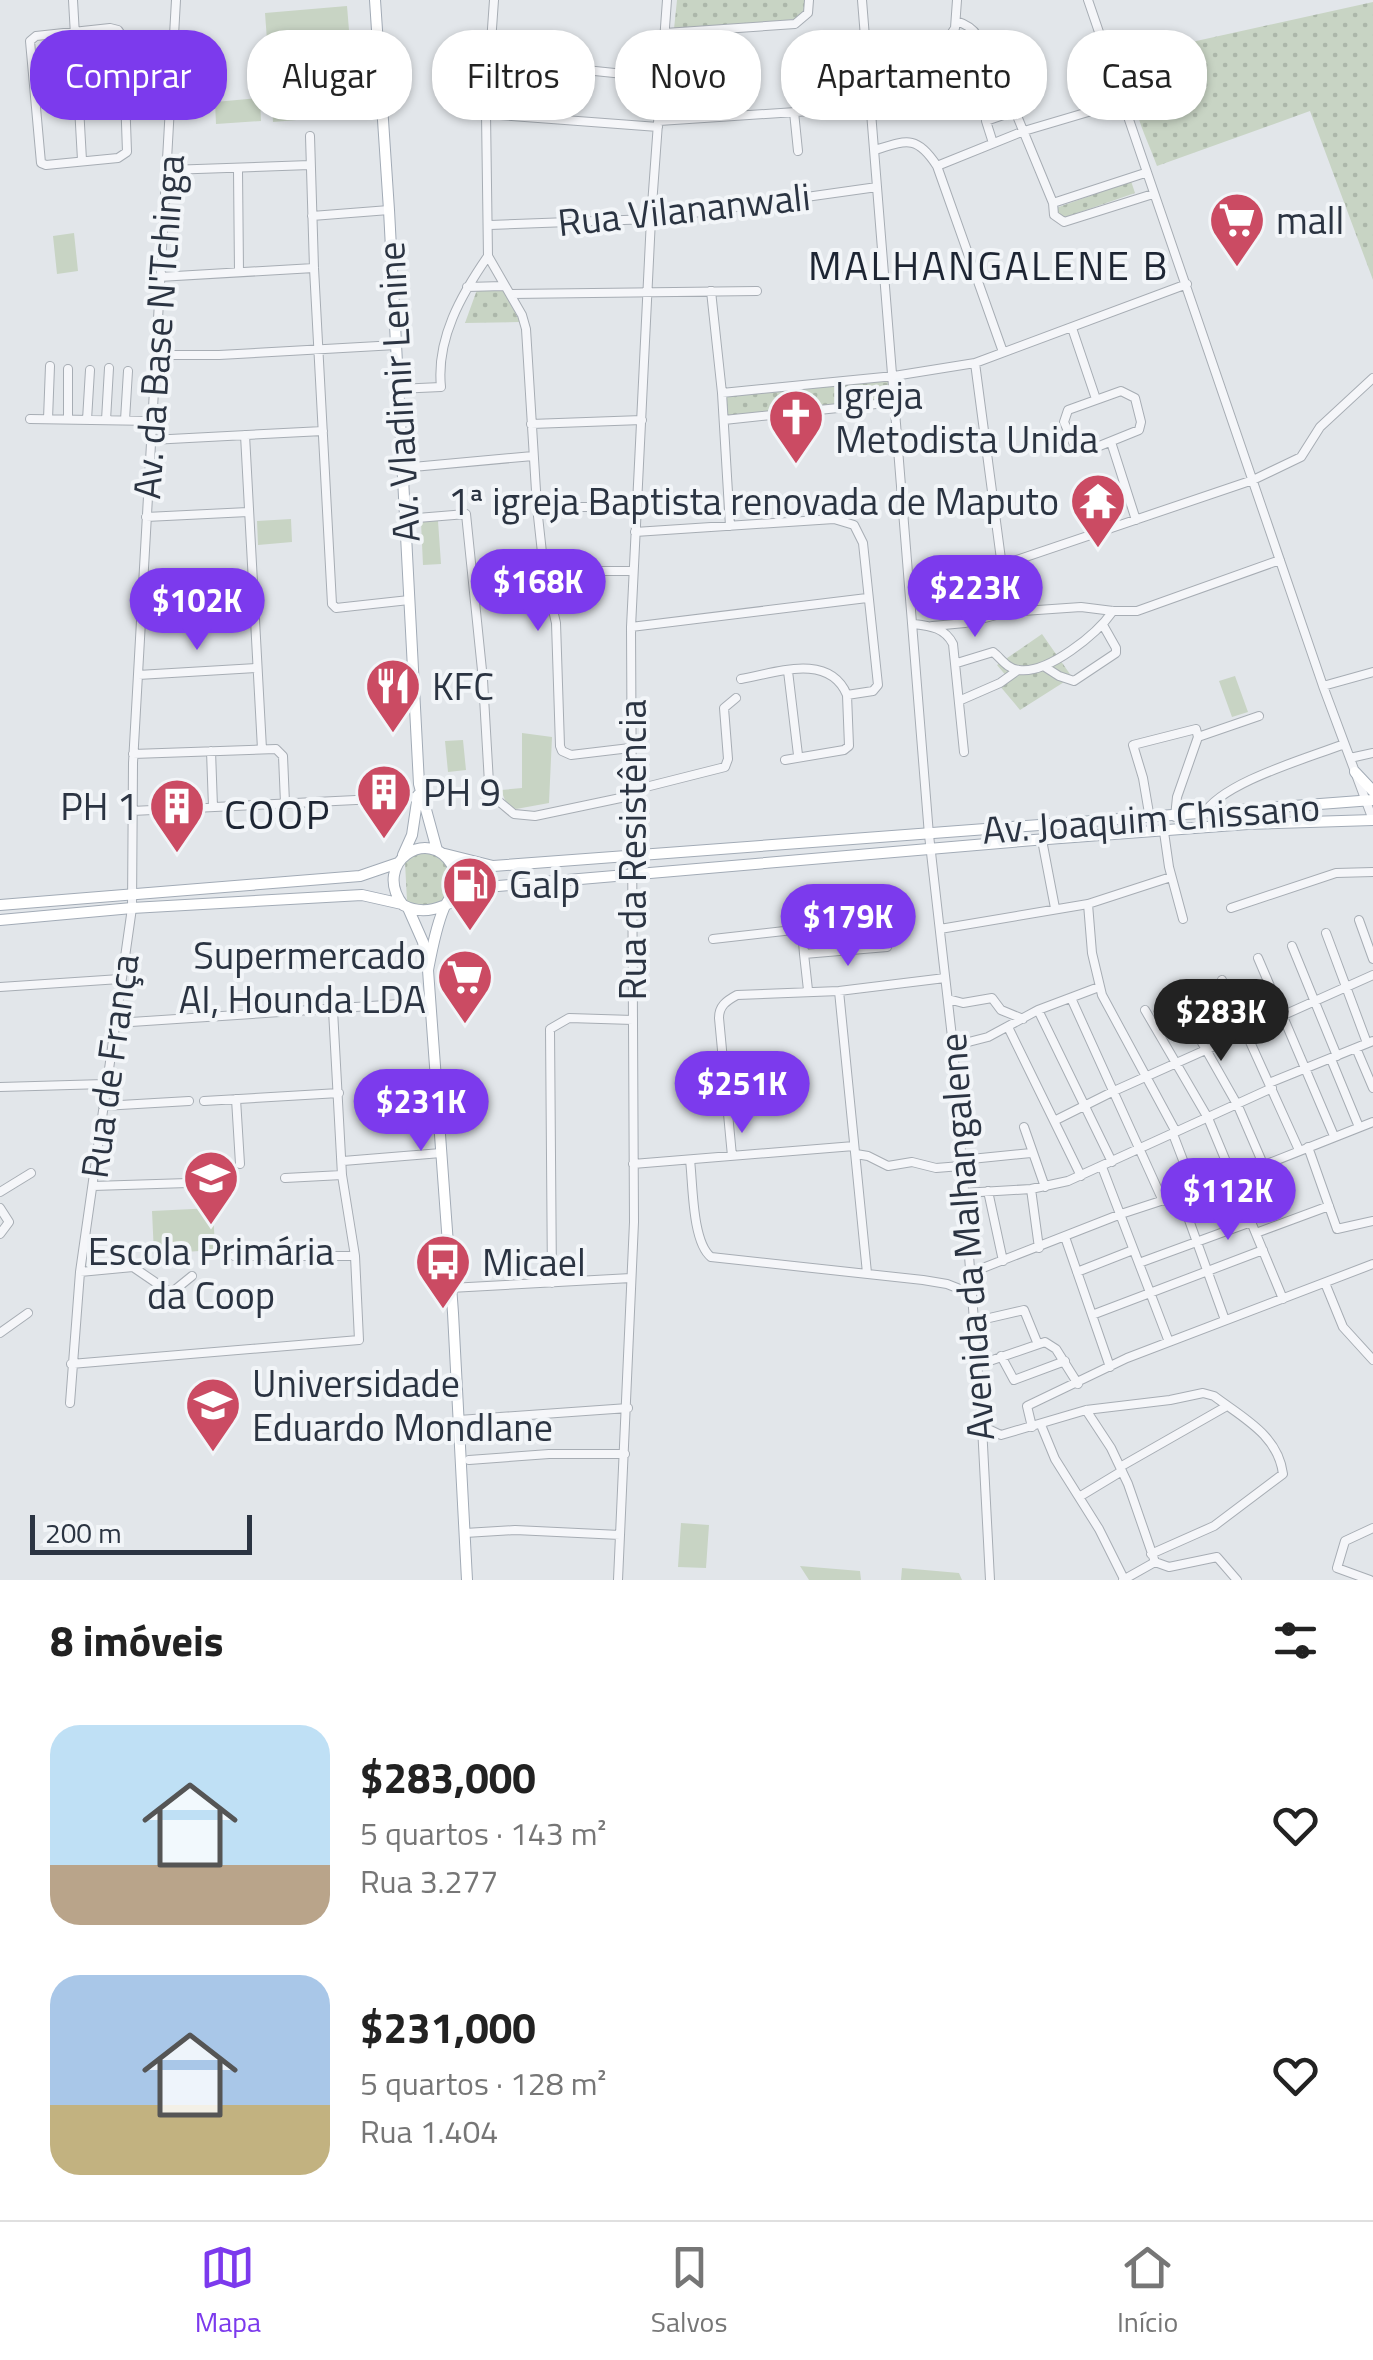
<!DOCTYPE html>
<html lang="pt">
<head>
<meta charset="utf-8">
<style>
	:root { --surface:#fff; --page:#f2f2f2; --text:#222; --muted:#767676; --line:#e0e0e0; --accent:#7c3aed }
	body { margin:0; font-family:"Titillium Web",sans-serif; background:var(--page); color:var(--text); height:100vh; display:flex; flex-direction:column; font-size:38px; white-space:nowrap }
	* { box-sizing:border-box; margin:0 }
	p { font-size:32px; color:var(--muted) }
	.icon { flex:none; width:55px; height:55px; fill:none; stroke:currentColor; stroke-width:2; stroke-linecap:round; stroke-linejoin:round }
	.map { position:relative; height:1580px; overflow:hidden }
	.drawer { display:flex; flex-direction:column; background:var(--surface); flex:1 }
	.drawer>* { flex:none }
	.banner { position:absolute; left:30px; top:30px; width:1315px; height:90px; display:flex; gap:20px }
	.scale { position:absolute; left:30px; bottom:25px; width:222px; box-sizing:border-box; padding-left:10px; border:5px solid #2b3442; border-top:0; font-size:28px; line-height:35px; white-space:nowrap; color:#2b3442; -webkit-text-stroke:8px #f2f5f8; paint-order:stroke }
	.price { position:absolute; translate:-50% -85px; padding:0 22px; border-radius:35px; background:var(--accent); color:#fff; font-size:32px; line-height:65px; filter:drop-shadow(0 2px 5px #0008) }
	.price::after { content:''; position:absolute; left:50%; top:60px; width:30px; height:22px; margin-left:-15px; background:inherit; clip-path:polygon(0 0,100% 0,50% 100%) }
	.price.current { background:#222; color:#fff }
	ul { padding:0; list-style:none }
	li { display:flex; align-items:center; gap:30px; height:250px; padding:0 50px }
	li span { display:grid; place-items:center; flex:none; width:280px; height:200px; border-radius:30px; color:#555 }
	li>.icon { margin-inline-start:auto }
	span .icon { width:120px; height:120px; fill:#fffc; stroke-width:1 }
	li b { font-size:42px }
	h2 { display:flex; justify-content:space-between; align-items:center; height:120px; padding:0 50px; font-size:42px }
	.tag { padding:0 35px; border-radius:40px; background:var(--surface); box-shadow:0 2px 8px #0004; font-size:35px; line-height:90px }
	.tag.current { background:var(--accent); color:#fff }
	.dock { display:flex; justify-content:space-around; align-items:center; height:140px; border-top:2px solid var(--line); background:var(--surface); font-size:28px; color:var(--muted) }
	.dock a { display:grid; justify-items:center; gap:5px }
	.dock .current { color:var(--accent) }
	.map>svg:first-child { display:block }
	.green { fill:#c8d4c4 }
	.park { fill:url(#park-dots) }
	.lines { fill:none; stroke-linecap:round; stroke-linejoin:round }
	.minor-casing { stroke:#a7adb4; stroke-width:10 }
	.major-casing { stroke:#a2abb6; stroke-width:12 }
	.minor { stroke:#f5f6f9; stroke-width:8 }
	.major { stroke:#fff; stroke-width:10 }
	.labels { text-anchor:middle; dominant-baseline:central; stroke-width:8; stroke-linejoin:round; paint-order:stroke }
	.street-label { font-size:38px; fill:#2b3442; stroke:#f2f5f8 }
	.poi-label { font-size:38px; fill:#2b3442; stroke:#f2f5f8; text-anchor:start }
	.neighbourhood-label { font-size:40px; letter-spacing:2.5px; fill:#1d2533; stroke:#f2f5f8 }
</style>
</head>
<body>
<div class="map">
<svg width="1373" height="1580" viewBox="0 0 1373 1580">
	<defs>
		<pattern id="park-dots" width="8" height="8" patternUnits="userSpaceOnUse" patternTransform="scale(2.5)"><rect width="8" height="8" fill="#c8d4c4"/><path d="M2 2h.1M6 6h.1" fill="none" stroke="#acb7aa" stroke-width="1.8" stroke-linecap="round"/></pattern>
	</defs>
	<rect width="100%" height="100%" fill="#e2e6ea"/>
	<path class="green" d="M347,6L356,115L273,122L265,13Z
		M260,98L261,121L216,124L215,102Z
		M74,233L78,271L57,274L53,236Z
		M291,519L292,542L258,545L257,521Z
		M438,521L441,564L423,565L421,522Z
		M1235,676L1248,712L1232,717L1219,681Z
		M522,733L552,737L549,803L516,809L507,805L501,790L522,788Z
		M463,740L466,770L448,772L445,741Z
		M213,1208L215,1250L154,1254L152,1211Z
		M681,1523L709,1525L706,1568L678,1567Z
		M800,1566L860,1571L861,1580H809Z
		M902,1568L959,1573L962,1580H901Z"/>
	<path class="park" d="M677,0H804L807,9L799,19L674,29Z
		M1373,2V280L1310,111L1157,166C1143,126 1116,86 1151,51Z
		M1131,181L1135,193L1063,218L1057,214L1056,208Z
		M478,287L502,288L520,322L465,323Z
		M894,376L895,402L724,420L722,393Z
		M1042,634L1072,677L1020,710L999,685L1008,678L997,665Z
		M430,845L450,866V892L435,913L407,901L405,862Z"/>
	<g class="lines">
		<g class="minor-casing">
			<path id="minor" d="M73,0L82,160
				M862,0L929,835L953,1046L982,1426L990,1580
				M1088,0L1323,686L1373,820
				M956,21C982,29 981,44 986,69
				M110,28L118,30L123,37L127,152L118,158L46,165L41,163L30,41L36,36Z
				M665,33L795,24L808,13L809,0
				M490,60L662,78
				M867,64L948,39L955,28L957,0
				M811,81L813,111
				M124,88L172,84
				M794,112L798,151
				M486,114L658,127
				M659,121L871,107
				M310,136L314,268L332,604L336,608L409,600
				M993,143L986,121L1015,111L1053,203
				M875,150C907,140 917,135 937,166L1003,352
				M937,166L1024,131L1122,102
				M168,170L310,165
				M238,170L239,272
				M1145,173L1053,203L1054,215L1064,222L1153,194
				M312,216L389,210
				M490,225L651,219L877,187
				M488,256L522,315L526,329L537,507L544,571L556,623L560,746L562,751L571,755L630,748
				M488,256L486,114L494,0
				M159,277L314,268
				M467,287L503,286
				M711,291L722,393L730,526
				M511,294L757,291
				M1072,328L1096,399
				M156,355H219L396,345
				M975,363L1008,612
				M397,389L441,387C436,339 461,295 488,256
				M1121,391L1135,398L1141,422L1139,430L1087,451L1076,449L1064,422L1068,410Z
				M722,393L894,376L975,363L1187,284
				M30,419L153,421
				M48,419L50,366
				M68,419V369
				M87,420L90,370
				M106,420L109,368
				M125,420L128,371
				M724,420L895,402
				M531,424L642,420
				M245,435L262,749
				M151,440L323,431
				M1111,442L1136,520
				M402,468L533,456
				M537,507H637
				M146,517L248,512
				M405,519L466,514L483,680L489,783L496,799L514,814L535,816L630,796
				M635,532L834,519L854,525L863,543L878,685L873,691L847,695
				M544,571H633
				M910,578L1002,565L1253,480L1301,457L1320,427L1373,378
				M141,597L251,590
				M914,624C931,626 945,628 953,644L964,752
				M933,626L965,623L1008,612L1081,607L1113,611H1137L1280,560
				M631,627L867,598
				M957,663L993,652C1001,658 1007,669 1019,670C1048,674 1097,634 1113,611
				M1045,667L1059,676L1074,681L1116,653V648L1103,625
				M788,671L798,755
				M138,675L257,668
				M741,679C775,673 829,652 847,695L849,746L844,750L785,760
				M1323,686L1373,672
				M961,700L1000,683L1018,670
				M1198,737L1259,716
				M211,751L213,807
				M133,754L276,749L283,756L285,803
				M1350,758L1373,753
				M630,791L725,767L728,759L724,708L736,698
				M132,811L417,797
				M1204,814C1222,782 1309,758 1344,744
				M1175,817L1177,797L1198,737
				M1150,819L1143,778L1133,745L1196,729L1198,737
				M1164,832L1169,867L1183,919
				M1042,840L1055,908
				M1088,904L1092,953L1102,995L1176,1132
				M1231,908L1336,873L1373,872
				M1359,920L1373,959
				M940,929L1088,904L1171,877
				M1326,933L1367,1043
				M713,939L802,929L804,954
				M1292,946L1337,1056
				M1258,958L1334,1136
				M1222,980L1299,1150
				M0,987L120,979
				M808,990L804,954L887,947
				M839,991L867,1273
				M1175,995L1238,1106L1263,1164
				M1071,998L1163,1201
				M948,999L963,1003L992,998L1001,1010L1023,1019
				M1038,1010L1112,1162
				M1145,1010L1208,1118L1283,1299
				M116,1023L430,1002
				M1008,1027L1081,1176
				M953,1046L988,1037L1038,1010L1099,987
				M1356,1048L1373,1088
				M1331,1059L1359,1127
				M1269,1083L1373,1041
				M0,1087L105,1084
				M236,1099L240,1164
				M204,1101L339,1093
				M103,1106L189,1101
				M1054,1121L1114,1091L1373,975
				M1024,1127L1045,1187
				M1173,1134L1194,1189
				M1308,1147L1337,1229L1373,1221
				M856,1154L868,1156L888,1166L912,1162L936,1168L961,1166
				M732,1156L719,1018C719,1006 726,1001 737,995L839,991L945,978
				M690,1160C693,1184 692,1242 711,1257L923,1280L947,1284L970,1293
				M961,1160L1031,1153
				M343,1161L441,1153
				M633,1164L854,1146
				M1102,1167L1169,1342
				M285,1178L342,1175
				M93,1186L188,1183
				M1031,1189L1039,1248
				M988,1191L1003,1261
				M0,1192L31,1173
				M963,1193L1031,1189L1068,1181L1272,1088
				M1180,1195L1225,1320
				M0,1208L9,1222L0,1234
				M1256,1233L1329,1206
				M1065,1237L1110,1367
				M234,1256H355
				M1139,1263L1251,1222
				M80,1272L133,1267L171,1293L192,1276
				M1077,1272L1133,1250
				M970,1273L1121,1214L1234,1177L1373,1122
				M552,1283L550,1029L569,1018L633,1020
				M1325,1283L1343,1327L1373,1360
				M450,1288L631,1278
				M1092,1315L1263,1250
				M972,1322L1024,1310L1037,1342
				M0,1333L28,1313
				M1001,1356L1014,1380L1065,1361
				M71,1364L359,1340L355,1256L342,1175L333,1010
				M978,1365L1045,1342L1056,1349L1078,1384
				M70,1403L80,1272L132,908L133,763L176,0
				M1086,1410L1111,1448L1128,1484L1155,1562
				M459,1420L628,1408
				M1041,1425L1055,1459L1099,1529L1124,1579
				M982,1426L1001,1435L1086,1410L1170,1400L1203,1393L1214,1396C1243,1418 1278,1435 1283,1474L1214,1526L1151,1554
				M1032,1427L1027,1406L1127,1358L1373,1264
				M469,1460L549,1454H625
				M1120,1467L1227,1406
				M1079,1497L1122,1471
				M465,1533L515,1530L620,1535
				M618,1580L634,1222L631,627L651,219L667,0
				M1123,1580L1155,1562L1169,1567L1217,1557L1237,1580
				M1370,1580L1337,1568L1345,1541L1373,1528"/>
		</g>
		<g class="major-casing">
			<path id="major" d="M375,0L389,210L419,784L437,850
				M1355,772L1373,791
				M445,854L493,866L1373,800
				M403,855L412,835L418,795
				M0,905L360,876L398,863
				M408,908L423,942L428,970L453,1313L467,1580
				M0,920L132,908L362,895L402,904
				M428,970C432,949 436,927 444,908C447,901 454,894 456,887C458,881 456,870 452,865C429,825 371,863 403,905C433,921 457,896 486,887L1034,840L1248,824L1373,820"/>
		</g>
		<use href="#minor" class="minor"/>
		<use href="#major" class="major"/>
	</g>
	<defs>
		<g id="supermarket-pin" transform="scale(2.875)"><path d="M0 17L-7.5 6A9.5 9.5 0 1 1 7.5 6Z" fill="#cb4b63" stroke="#f2f5f8"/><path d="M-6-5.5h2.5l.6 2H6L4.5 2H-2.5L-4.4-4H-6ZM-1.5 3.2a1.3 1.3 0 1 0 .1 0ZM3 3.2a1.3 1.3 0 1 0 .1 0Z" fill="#fff"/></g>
		<g id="church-pin" transform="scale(2.875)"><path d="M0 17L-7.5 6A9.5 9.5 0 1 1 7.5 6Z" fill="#cb4b63" stroke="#f2f5f8"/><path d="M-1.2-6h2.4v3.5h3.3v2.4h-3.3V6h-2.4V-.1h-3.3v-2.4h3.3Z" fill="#fff"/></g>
		<g id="temple-pin" transform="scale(2.875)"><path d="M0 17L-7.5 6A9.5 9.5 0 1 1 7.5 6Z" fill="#cb4b63" stroke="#f2f5f8"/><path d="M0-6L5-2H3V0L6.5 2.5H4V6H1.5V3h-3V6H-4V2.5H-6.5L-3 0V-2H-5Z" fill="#fff"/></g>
		<g id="restaurant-pin" transform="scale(2.875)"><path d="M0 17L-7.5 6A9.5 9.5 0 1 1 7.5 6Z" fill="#cb4b63" stroke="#f2f5f8"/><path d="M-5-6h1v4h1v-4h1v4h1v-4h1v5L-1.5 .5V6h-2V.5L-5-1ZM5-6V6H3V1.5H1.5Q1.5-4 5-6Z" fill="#fff"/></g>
		<g id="building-pin" transform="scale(2.875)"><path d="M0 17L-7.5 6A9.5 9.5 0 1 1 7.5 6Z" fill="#cb4b63" stroke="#f2f5f8"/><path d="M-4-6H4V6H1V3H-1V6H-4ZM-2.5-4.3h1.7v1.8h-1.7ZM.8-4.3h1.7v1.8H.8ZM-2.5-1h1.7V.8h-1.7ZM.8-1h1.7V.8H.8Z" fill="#fff"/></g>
		<g id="fuel-pin" transform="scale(2.875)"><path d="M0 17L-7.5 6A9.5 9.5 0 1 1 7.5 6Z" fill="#cb4b63" stroke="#f2f5f8"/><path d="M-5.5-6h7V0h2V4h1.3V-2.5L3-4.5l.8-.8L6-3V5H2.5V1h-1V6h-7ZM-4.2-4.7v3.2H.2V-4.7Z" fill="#fff"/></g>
		<g id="school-pin" transform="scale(2.875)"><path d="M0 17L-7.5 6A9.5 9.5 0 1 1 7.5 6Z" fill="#cb4b63" stroke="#f2f5f8"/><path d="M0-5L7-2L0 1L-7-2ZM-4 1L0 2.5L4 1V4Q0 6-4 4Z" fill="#fff"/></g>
		<g id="bus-pin" transform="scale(2.875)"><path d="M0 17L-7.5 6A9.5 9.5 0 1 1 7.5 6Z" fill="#cb4b63" stroke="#f2f5f8"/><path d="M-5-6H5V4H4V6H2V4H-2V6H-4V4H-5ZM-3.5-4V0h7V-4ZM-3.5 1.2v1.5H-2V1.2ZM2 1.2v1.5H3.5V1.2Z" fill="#fff"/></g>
		<g id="university-pin" transform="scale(2.875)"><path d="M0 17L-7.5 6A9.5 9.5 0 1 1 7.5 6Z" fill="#cb4b63" stroke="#f2f5f8"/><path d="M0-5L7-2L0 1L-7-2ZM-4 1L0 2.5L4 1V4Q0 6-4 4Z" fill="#fff"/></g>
	</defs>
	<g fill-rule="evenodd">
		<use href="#supermarket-pin" x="1237" y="220"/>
		<use href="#church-pin" x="796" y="417"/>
		<use href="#temple-pin" x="1098" y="501"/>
		<use href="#restaurant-pin" x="393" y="686"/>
		<use href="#building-pin" x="384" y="792"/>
		<use href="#building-pin" x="177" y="806"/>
		<use href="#fuel-pin" x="470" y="884"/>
		<use href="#supermarket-pin" x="465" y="977"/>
		<use href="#school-pin" x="211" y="1178"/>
		<use href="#bus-pin" x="443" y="1262"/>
		<use href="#university-pin" x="213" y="1405"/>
	</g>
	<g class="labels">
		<g class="street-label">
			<text transform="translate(684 209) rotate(-6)">Rua Vilananwali</text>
			<text transform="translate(158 327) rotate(-86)">Av. da Base N'Tchinga</text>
			<text transform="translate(398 392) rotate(-93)">Av. Vladimir Lenine</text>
			<text transform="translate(1151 818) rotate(-4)">Av. Joaquim Chissano</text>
			<text transform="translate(632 850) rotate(-90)">Rua da Resistência</text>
			<text transform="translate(109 1066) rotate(-82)">Rua de França</text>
			<text transform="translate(966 1237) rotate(-94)">Avenida da Malhangalene</text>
		</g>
		<g class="poi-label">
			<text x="1276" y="220">mall</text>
			<text x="835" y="395">Igreja<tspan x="835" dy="44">Metodista Unida</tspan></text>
			<text x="1059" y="501" text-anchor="end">1ª igreja Baptista renovada de Maputo</text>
			<text x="432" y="686">KFC</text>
			<text x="423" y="792">PH 9</text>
			<text x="138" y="806" text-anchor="end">PH 1</text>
			<text x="509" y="884">Galp</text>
			<text x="426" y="955" text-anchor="end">Supermercado<tspan x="426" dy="44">AI, Hounda LDA</tspan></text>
			<text x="211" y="1251" text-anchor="middle">Escola Primária<tspan x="211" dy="44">da Coop</tspan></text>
			<text x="482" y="1262">Micael</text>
			<text x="252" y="1383">Universidade<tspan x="252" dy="44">Eduardo Mondlane</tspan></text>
		</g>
		<g class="neighbourhood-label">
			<text x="989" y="265">MALHANGALENE B</text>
			<text x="278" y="814">COOP</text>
		</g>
	</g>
</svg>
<div class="scale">200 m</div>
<b class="price" style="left:538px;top:634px">$168K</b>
<b class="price" style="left:975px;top:640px">$223K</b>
<b class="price" style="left:197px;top:653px">$102K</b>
<b class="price" style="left:848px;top:969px">$179K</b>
<b class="price current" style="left:1221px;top:1064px">$283K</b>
<b class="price" style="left:742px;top:1136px">$251K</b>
<b class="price" style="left:421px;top:1154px">$231K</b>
<b class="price" style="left:1228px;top:1243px">$112K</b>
<div class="banner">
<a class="tag current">Comprar</a>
<a class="tag">Alugar</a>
<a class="tag">Filtros</a>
<a class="tag">Novo</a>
<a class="tag">Apartamento</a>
<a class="tag">Casa</a>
</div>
</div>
<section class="drawer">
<h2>8 imóveis<svg class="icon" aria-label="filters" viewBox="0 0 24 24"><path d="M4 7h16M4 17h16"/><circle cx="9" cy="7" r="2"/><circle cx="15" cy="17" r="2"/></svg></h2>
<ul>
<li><span style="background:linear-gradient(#bfe0f5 70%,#b9a48a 0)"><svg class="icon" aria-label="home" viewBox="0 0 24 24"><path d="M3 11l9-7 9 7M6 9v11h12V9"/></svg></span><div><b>$283,000</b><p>5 quartos · 143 m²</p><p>Rua 3.277</p></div><svg class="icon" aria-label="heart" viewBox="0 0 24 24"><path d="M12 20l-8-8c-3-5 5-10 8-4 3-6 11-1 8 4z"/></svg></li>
<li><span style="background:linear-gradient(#a9c7e8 65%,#c2b280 0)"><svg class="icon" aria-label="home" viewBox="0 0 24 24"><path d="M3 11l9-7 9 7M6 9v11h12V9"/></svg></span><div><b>$231,000</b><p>5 quartos · 128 m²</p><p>Rua 1.404</p></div><svg class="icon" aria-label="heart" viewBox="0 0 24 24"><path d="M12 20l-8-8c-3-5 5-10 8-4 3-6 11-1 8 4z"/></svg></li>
</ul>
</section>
<nav class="dock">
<a class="current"><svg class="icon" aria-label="map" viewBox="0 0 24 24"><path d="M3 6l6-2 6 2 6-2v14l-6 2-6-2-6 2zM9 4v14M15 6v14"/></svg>Mapa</a>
<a><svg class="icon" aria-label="saved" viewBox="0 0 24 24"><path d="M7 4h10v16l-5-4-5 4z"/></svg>Salvos</a>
<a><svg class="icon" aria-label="home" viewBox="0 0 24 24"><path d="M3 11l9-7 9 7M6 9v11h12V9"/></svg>Início</a>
</nav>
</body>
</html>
